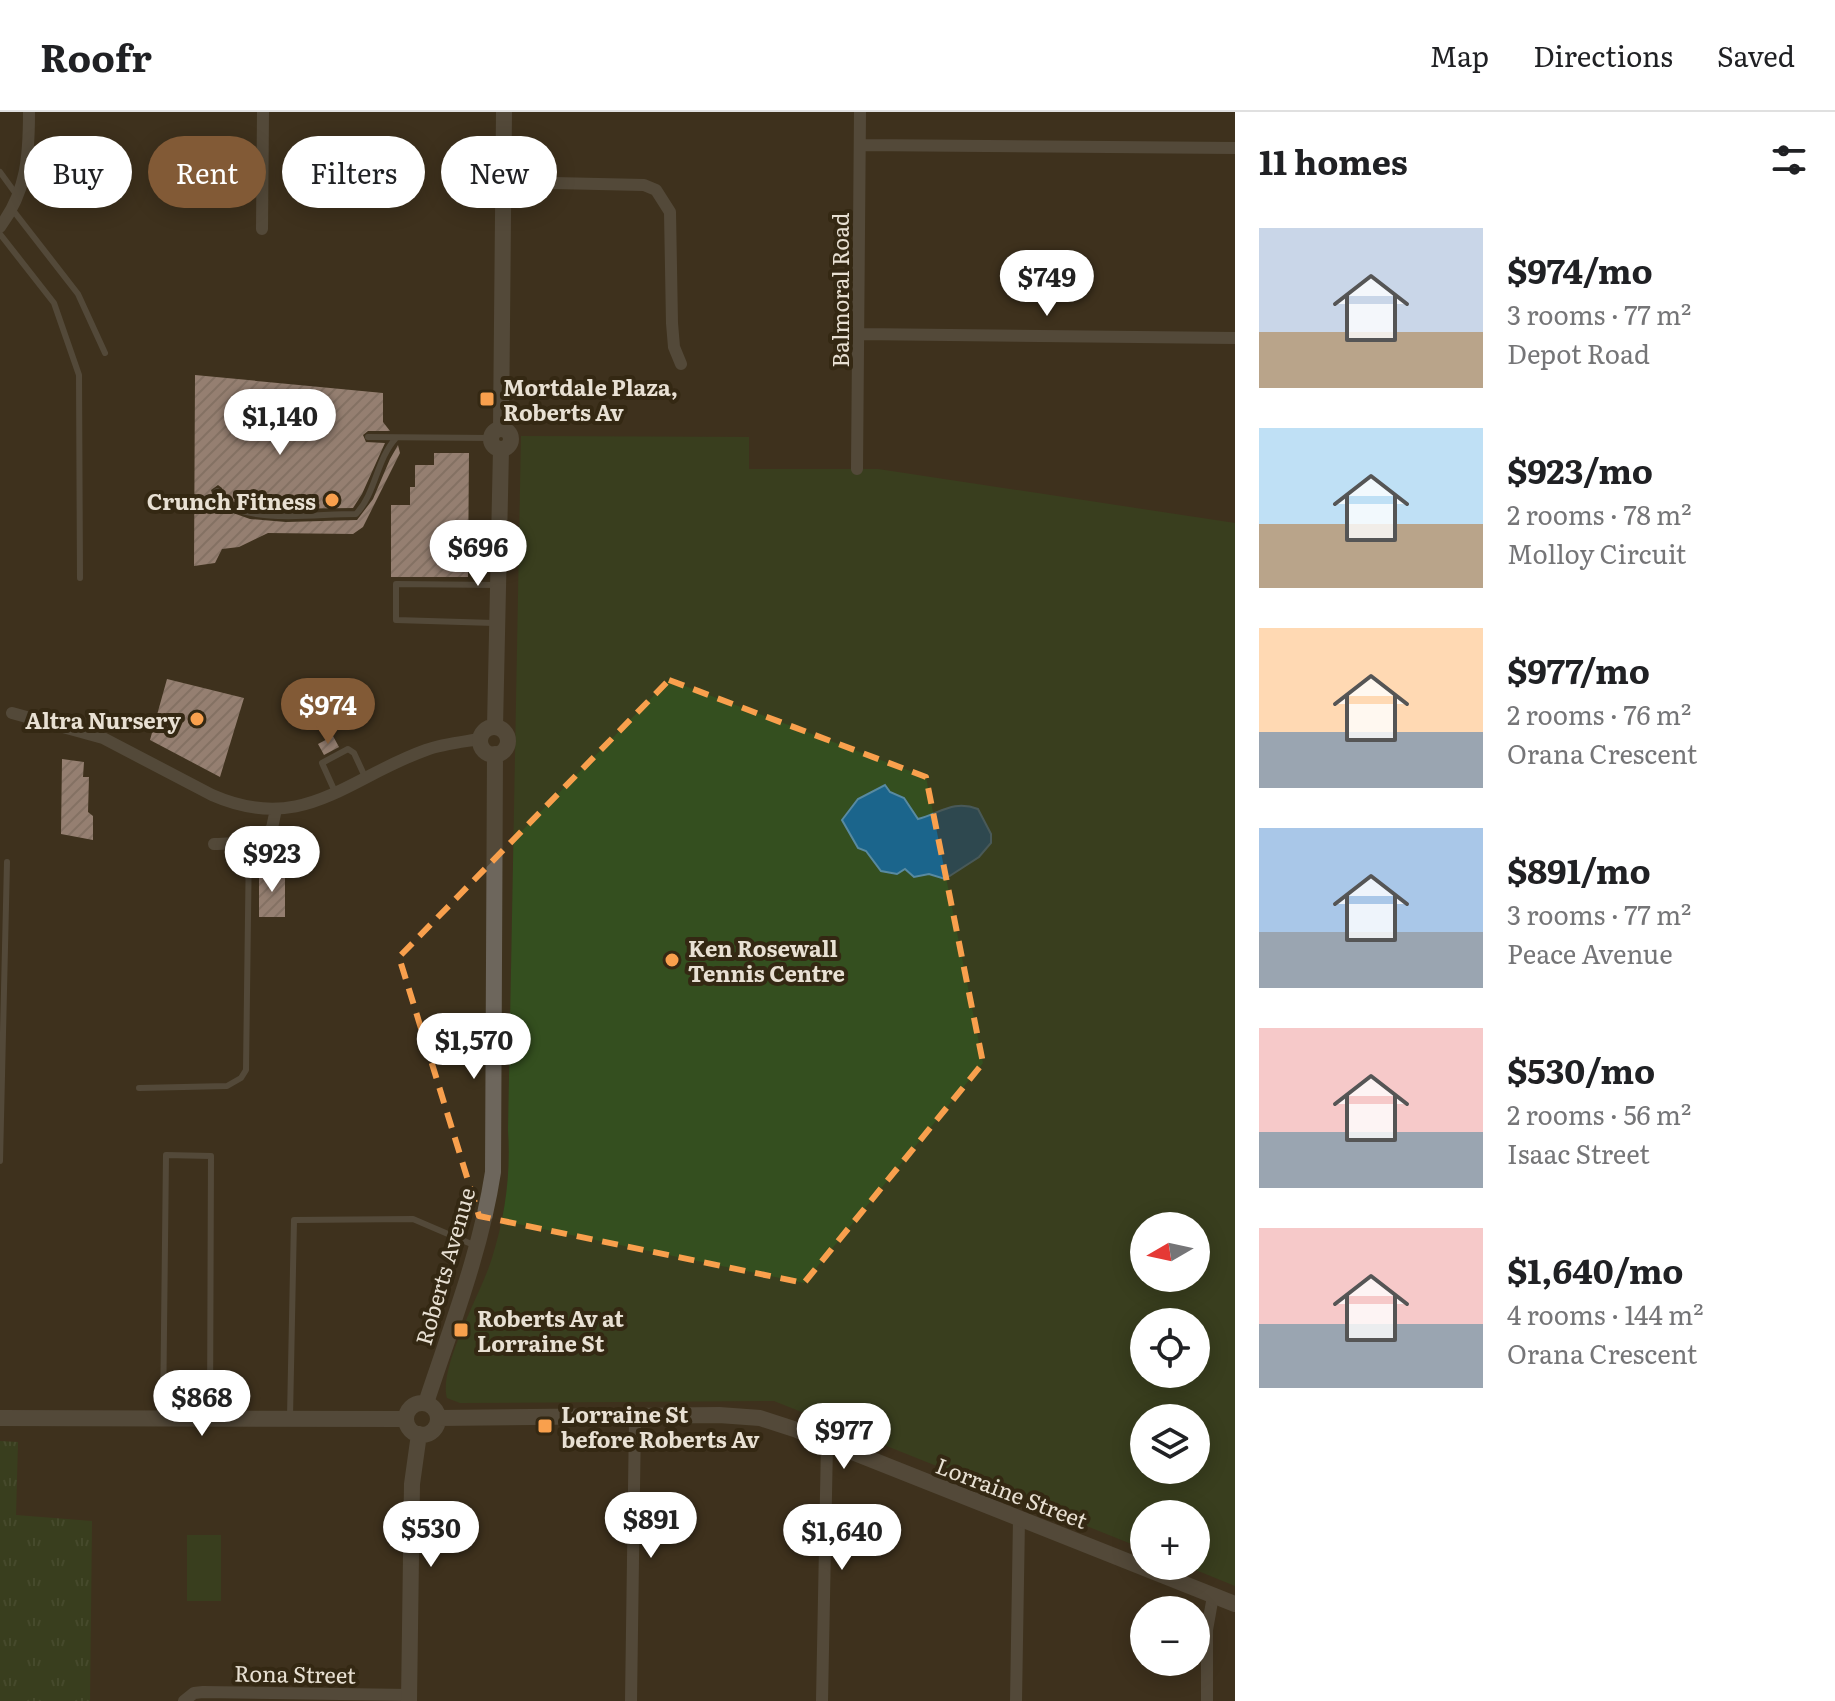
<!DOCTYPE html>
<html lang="en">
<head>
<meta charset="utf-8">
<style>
	:root { --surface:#fff; --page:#f6f6f6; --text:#202124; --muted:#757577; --line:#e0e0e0; --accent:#825a36 }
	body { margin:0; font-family:Literata,serif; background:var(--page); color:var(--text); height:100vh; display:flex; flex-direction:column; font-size:30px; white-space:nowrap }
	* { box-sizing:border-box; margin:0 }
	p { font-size:26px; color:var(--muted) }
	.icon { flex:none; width:44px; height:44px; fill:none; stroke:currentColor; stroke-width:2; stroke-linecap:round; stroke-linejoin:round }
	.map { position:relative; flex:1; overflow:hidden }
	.side { display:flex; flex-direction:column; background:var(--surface); width:600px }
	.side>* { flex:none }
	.top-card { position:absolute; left:24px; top:24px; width:760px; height:72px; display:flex; gap:16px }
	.needle { width:52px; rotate:261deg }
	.controls { position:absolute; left:1130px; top:1100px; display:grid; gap:16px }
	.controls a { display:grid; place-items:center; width:80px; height:80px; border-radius:50%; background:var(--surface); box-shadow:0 4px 20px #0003; font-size:40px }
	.price { position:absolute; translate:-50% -68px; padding:0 18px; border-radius:28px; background:#fff; color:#222; font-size:26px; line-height:52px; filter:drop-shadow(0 2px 4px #0008) }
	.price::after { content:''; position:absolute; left:50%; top:48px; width:24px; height:18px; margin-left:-12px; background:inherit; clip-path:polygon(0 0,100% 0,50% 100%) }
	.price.on { background:var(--accent); color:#fff }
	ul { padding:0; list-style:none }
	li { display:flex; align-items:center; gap:24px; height:200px; padding:0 24px }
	li span { display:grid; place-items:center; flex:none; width:224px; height:160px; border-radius:0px; color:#555 }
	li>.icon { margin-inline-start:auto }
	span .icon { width:96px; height:96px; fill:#fffc; stroke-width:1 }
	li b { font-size:34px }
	h2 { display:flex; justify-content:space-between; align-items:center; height:96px; padding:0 24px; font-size:34px }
	.pill { padding:0 28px; border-radius:36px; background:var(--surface); box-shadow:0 4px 20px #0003; font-size:28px; line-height:72px }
	.pill.on { background:var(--accent); color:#fff }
	header { display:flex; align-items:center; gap:48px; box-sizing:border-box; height:112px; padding:0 40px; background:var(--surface); border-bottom:2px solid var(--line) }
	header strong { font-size:38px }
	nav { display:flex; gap:44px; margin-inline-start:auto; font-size:28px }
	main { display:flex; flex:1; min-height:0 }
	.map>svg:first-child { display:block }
	.grass { fill:#344f1f; fill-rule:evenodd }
	.park { fill:url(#park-tufts) }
	.water { fill:#1b658c; stroke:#588aa1; stroke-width:2 }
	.building { fill:url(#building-hatch) }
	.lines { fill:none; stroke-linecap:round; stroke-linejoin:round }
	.service { stroke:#6d665c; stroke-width:6 }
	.minor { stroke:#6d665c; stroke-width:12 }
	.tertiary { stroke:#6d665c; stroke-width:16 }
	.marked { fill:none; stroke:#f9a04d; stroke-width:6; stroke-dasharray:16 10; stroke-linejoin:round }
	.poi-dot { fill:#f9a04d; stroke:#342813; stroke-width:3 }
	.labels { text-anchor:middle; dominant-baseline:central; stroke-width:8; stroke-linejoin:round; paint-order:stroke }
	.street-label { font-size:22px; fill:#e8e0d3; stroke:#342813 }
	.poi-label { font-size:22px; font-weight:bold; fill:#e8e0d3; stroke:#342813; text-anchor:start }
</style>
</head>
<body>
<header>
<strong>Roofr</strong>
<nav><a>Map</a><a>Directions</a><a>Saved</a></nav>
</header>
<main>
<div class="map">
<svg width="1235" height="1589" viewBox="0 0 1235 1589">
	<defs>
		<pattern id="park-tufts" width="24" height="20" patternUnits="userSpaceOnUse" patternTransform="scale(2)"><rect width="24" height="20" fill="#344f1f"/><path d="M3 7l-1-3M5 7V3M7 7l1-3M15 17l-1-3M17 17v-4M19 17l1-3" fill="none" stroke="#51683f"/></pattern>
		<pattern id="building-hatch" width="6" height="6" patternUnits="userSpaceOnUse" patternTransform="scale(2)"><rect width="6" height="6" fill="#feded7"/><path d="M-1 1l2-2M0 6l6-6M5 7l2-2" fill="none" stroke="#d9bfb9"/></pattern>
	</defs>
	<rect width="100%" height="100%" fill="#3e321d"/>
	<path class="grass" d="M521,324L749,325V357H878L1235,411V1474L1186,1454H1196V1402H1144V1437L774,1289L460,1291L447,1286C438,1255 482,1180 492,1146C505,1105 511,1062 508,1018ZM1144,1114H1196V1166H1144ZM1144,1210H1196V1262H1144ZM1144,1306H1196V1358H1144Z
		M187,1423H221V1489H187Z"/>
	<path class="park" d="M0,1329L18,1330L16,1403L92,1409L90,1589H0Z"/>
	<path class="water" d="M885,673L890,680L904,686L918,707C939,702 953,687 978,697L991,722V731L979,745L945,767L929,762L914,765L905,757L897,762L881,759L866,739L858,736L842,708L858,687Z"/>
	<path class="building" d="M195,263L383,281V310L390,319H368L363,323L366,330L385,331L362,382L353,396L269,397L237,391L224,386L222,376L218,373L211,378L216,395L250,407L286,410L357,408L373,387L390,347L398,333L400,341L363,415L353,422L268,421L239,435L222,437L215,451L194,454Z
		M434,341H469L468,465H391V393H410V375H415V353H434Z
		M167,567L244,586L220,665L150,628Z
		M333,624L339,635L324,643L318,632Z
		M62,647L84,650L83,665H89L88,700L93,704V728L61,722Z
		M259,759L285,760V805H259Z"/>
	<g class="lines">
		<path class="service" d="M0,60L16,82
			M12,97L78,182L105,241
			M0,122L54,191L79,263L80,466
			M368,325L491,326
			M217,379L219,390C259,412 312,402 356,402C376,381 376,348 396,326
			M494,511L396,508V472L498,473
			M336,682L322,651L348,637L354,641L366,667
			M139,976L227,974L241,966L246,958L249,729
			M0,1049L7,750
			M290,1305L294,1108L413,1107L476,1134
			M163,1306L166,1043L211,1044L210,1305"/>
		<path class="minor" d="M860,33L1235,36
			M504,70L644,73L656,78L670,100L672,211L674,235L681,252
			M0,115C27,79 29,43 29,0
			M262,117L263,0
			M859,222L1235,226
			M857,357L860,0
			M12,601L103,626L212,683C303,723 347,666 426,638C442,632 462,630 480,627
			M214,732C234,731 257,733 272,716L276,697
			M184,1589L194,1581L203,1580L409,1583
			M631,1589L635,1306
			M822,1589L827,1331
			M1016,1589L1019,1407
			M1207,1589V1518L1213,1484"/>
		<path class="tertiary" d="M501,316L504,0
			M491 327a10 10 0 1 1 20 0a10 10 0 1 1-20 0Z
			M495,615L501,337
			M480 629a14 14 0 1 1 28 0a14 14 0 1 1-28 0Z
			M426,1291C451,1215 481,1139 493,1060L495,642
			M406 1307a16 16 0 1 1 32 0a16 16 0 1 1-32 0Z
			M0,1306L406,1307
			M438,1306L719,1303L760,1306L797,1318L1235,1492
			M409,1589L412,1372L419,1322"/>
	</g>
	<path d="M0 0H1235V1589H0ZM669,568L926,665L983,951L804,1171L479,1104L399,845Z" fill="#3e321d" fill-opacity=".55" fill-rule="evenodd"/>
	<path class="marked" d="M669,568L926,665L983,951L804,1171L479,1104L399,845Z"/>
	<g class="poi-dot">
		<rect x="479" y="279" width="16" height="16" rx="4"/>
		<circle cx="332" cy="388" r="8"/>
		<circle cx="197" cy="607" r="8"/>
		<circle cx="672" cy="848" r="8"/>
		<rect x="453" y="1210" width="16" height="16" rx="4"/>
		<rect x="537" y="1306" width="16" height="16" rx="4"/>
	</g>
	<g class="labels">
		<g class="street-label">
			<text transform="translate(839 178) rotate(-90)">Balmoral Road</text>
			<text transform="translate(444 1154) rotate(-74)">Roberts Avenue</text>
			<text transform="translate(1012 1380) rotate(21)">Lorraine Street</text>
			<text transform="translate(295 1561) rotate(1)">Rona Street</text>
		</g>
		<g class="poi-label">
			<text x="503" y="274">Mortdale Plaza,<tspan x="503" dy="25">Roberts Av</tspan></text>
			<text x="316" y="388" text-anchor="end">Crunch Fitness</text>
			<text x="181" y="607" text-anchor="end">Altra Nursery</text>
			<text x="688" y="835">Ken Rosewall<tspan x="688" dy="25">Tennis Centre</tspan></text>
			<text x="477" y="1205">Roberts Av at<tspan x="477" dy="25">Lorraine St</tspan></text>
			<text x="561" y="1301">Lorraine St<tspan x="561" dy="25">before Roberts Av</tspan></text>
		</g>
	</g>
</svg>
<div class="controls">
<a><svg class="needle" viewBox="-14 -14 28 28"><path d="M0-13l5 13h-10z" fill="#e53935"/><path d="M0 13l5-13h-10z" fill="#757577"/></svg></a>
<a><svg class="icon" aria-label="locate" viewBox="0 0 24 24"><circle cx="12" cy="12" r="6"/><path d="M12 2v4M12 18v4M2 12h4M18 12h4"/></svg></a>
<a><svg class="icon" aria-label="layers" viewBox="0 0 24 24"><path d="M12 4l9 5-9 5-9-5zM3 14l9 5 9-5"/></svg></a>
<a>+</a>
<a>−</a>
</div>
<b class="price" style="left:1047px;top:206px">$749</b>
<b class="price" style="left:280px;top:345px">$1,140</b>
<b class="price" style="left:478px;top:476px">$696</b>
<b class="price on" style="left:328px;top:634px">$974</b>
<b class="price" style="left:272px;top:782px">$923</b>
<b class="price" style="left:474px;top:969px">$1,570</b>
<b class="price" style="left:202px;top:1326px">$868</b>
<b class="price" style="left:844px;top:1359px">$977</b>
<b class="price" style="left:651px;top:1448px">$891</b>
<b class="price" style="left:431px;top:1457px">$530</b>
<b class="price" style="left:842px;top:1460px">$1,640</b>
<div class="top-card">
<a class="pill">Buy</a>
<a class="pill on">Rent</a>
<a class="pill">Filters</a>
<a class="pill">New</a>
</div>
</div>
<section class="side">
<h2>11 homes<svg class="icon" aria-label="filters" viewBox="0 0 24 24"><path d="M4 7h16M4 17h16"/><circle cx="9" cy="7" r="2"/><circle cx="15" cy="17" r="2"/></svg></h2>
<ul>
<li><span style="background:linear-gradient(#c9d6e8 65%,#b9a48a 0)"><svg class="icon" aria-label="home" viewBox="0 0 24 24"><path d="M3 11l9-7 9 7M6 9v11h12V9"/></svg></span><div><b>$974/mo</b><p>3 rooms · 77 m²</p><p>Depot Road</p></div></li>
<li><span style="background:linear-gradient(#bfe0f5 60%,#b9a48a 0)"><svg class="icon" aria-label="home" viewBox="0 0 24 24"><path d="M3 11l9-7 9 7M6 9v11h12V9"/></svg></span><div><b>$923/mo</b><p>2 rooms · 78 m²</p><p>Molloy Circuit</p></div></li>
<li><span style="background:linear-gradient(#ffd9b3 65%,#9aa5b1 0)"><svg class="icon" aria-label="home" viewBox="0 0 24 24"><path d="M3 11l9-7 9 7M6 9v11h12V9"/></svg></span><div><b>$977/mo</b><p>2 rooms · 76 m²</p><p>Orana Crescent</p></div></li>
<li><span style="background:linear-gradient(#a9c7e8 65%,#9aa5b1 0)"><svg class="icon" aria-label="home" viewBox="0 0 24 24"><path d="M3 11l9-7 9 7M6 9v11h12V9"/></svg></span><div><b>$891/mo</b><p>3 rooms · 77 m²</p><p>Peace Avenue</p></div></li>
<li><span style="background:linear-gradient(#f6c9c9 65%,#9aa5b1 0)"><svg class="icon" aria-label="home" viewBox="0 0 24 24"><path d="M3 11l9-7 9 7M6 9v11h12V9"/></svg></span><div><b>$530/mo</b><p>2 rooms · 56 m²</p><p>Isaac Street</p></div></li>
<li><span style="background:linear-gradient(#f6c9c9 60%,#9aa5b1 0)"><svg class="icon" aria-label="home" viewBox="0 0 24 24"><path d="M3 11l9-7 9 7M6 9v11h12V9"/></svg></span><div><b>$1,640/mo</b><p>4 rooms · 144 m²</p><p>Orana Crescent</p></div></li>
</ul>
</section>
</main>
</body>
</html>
